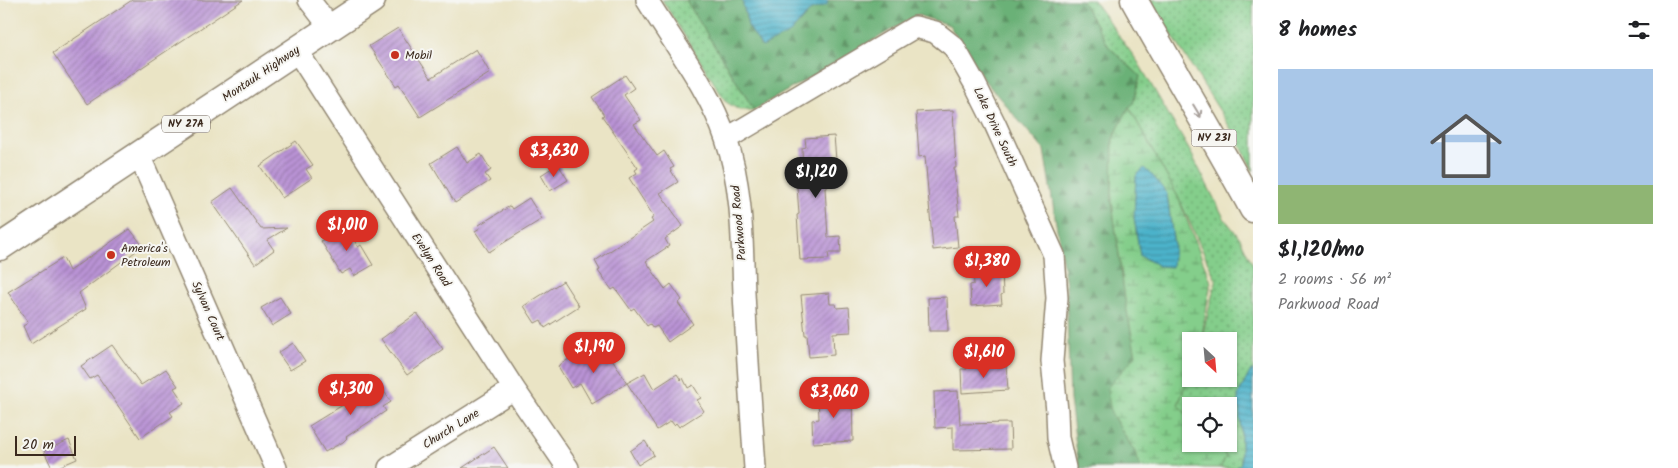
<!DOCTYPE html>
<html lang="en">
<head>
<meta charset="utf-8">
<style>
	:root { --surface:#fff; --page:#f2f2f2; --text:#202124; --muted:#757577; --accent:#d93025 }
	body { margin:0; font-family:Kalam,sans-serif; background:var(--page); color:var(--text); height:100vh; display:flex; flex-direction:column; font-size:19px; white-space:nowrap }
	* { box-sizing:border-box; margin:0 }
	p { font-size:16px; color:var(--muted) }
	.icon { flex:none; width:28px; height:28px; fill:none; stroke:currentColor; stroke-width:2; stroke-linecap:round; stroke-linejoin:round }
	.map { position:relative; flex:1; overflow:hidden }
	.sheet { display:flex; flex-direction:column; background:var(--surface); width:425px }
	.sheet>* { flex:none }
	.needle { width:32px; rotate:154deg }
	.tools { position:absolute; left:1182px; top:332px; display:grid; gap:10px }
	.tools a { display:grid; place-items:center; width:55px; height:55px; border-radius:0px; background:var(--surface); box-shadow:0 1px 4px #0004; font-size:25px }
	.scale { position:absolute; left:15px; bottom:12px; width:61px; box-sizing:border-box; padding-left:5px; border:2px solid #3b2a1e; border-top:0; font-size:14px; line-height:18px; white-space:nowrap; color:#3b2a1e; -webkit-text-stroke:4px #f6f6f2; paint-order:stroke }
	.price { position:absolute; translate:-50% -42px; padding:0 11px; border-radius:18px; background:var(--accent); color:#fff; font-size:16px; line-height:32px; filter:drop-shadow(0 1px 2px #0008) }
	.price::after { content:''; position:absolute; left:50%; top:30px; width:15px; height:11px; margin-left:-8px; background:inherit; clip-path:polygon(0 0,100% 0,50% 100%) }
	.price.current { background:#222; color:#fff }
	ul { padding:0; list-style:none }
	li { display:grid; align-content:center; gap:10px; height:265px; padding:0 25px }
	li span { display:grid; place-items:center; height:155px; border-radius:0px; color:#555 }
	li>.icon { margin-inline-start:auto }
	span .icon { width:90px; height:90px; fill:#fffc; stroke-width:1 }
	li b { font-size:21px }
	h2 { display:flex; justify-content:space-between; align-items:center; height:60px; padding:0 25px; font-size:21px }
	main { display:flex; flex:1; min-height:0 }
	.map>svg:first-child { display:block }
	.grass { fill:url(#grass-dots); stroke:#607c54 }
	.forest { fill:url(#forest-firs); stroke:#536e4a }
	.wetland { fill:url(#wetland-marsh); stroke:#607c54; fill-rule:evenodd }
	.water { fill:url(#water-rules); stroke:#446e74 }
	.building { fill:url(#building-hatch) }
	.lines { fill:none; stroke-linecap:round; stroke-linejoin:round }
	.minor-casing { stroke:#928772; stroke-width:24 }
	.major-casing { stroke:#928772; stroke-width:29 }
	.minor { stroke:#fff; stroke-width:21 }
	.major { stroke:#fff; stroke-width:26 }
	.oneway { stroke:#a79f9a }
	.poi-dot { fill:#c8321e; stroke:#f6f6f2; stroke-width:2 }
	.labels { text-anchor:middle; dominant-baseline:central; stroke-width:4; stroke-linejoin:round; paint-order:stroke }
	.shield { fill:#f6f6f2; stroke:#73675e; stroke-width:1 }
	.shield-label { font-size:11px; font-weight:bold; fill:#3b2a1e }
	.poi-label { font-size:12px; fill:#3b2a1e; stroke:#f6f6f2; text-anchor:start }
	.street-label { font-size:12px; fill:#3b2a1e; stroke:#f6f6f2 }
</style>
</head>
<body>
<main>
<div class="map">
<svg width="1253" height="468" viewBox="0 0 1253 468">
	<defs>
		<pattern id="grass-dots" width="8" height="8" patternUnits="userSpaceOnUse" patternTransform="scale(1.25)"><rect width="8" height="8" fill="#84ce8b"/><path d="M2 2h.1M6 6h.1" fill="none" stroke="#6da771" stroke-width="1.8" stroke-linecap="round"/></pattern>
		<pattern id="forest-firs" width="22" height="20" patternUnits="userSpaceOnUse" patternTransform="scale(1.25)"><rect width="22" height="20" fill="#6bb177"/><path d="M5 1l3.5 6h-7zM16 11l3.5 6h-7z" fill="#599061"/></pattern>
		<pattern id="wetland-marsh" width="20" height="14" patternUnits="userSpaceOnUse" patternTransform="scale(1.25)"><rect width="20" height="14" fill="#84ce8b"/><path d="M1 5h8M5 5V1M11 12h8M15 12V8" fill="none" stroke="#6da771"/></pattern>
		<pattern id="water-rules" width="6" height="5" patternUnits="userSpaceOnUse" patternTransform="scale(1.25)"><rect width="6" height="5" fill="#4cb2ca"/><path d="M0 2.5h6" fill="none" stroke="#4091a3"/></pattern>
		<pattern id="building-hatch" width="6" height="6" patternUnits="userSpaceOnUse" patternTransform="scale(1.25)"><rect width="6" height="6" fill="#b993d5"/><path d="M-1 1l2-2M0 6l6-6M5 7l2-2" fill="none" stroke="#9878ac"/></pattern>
	</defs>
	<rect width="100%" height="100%" fill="#f6f6f2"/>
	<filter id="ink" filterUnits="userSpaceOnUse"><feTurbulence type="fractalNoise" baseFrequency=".02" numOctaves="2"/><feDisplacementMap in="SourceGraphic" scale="10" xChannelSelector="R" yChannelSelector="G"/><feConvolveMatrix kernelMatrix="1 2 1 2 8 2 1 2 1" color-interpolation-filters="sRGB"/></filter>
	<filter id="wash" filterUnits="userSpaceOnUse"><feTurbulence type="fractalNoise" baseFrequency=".0096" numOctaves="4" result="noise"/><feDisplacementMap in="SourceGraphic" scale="20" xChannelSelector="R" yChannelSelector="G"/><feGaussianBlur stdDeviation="1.12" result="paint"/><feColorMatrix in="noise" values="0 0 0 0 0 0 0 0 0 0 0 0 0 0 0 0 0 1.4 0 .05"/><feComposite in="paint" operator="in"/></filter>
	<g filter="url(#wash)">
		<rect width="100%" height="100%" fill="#eae4c5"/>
		<path class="grass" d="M662,0H686L754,110H739L726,102Z
			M1081,0H1093L1138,62L1191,153L1224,218L1240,238L1253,265V370H1251L1241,431V463L1236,468H1220L1226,456L1215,444H1229V406H1191V419L1178,405L1191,369V379H1229V341H1201L1216,280L1178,197L1129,107L1140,76L1109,47Z
			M1150,0H1253V171L1238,140Z"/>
		<path class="forest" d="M686,0H742L748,26L790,33L811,10L827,5L828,0H1081L1109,47L1140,76L1133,104L1129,107L1113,139L1112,202L1126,306L1136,355L1111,413L1135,452L1141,468H1079L1070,400L1066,284L1044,150L984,80L949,25L917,15L754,110Z"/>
		<path class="wetland" d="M1129,107L1178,197L1211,282L1201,341H1191V369L1178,405L1191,419V444H1215L1226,456L1220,468H1141L1135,452L1111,413L1107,388L1136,355L1126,306L1112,202L1113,139ZM1136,176L1167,194L1174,246L1158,266L1154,263L1140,256L1134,217Z"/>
		<path class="water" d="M742,0H828L827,5L811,10L790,33L762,47L748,26Z
			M1144,168L1153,176L1167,194L1174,246L1172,267L1158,266L1154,263L1140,256L1134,217L1136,176Z
			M1251,370H1253V468H1236L1241,463V431L1238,395Z"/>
		<g id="blocks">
			<path class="building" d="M132,0H243L87,104L53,53Z
				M398,28L431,78L476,49L490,73L420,117L399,84L396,86L369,46Z
				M625,75L634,88L624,95L641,120L634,124L657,156L664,151L674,167L670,169L678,182L660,193L683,226L665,239L669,246L646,261L665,289L671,284L682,300L678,303L693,324L668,342L657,326L653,328L650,324L647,326L634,308L631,310L615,288L612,290L598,271L600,270L595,261L653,222L651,219L654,217L629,178L637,173L635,170L638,168L602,116L604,115L592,97Z
				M953,110L956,168H954L959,216H955L958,247L933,250L925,156L919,157L916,112Z
				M834,136L838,184L827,185V188H825L828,237L840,236L841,253H828L829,259L800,260L797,215L799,214L796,173H803L802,148L806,147L805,138Z
				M296,141L313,165L306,169L312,178L282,198L260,166Z
				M457,147L467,163L481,154L491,170L485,174L490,181L455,203L431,163Z
				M558,164L568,180L550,191L541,175Z
				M232,188L261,229L287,228L267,240L274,250L255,264L212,202Z
				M529,198L542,219L489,252L475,231L480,228L479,225L510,206L512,209Z
				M346,226L358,247L361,245L373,265L354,276L350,269L341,274L321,241Z
				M130,229L143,246L79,293L86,309L31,344L23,326L28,323L8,292L63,258L69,271Z
				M1002,270L1003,294L1001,295L1002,304L971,306L970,285L974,284L973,271Z
				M563,281L579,306L545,328L541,320L535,323L524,306Z
				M829,293L830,304H836L837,308L849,307L851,332L833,333L834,355L809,357L807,335H805L801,295Z
				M280,297L291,314L272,326L261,308Z
				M947,297L948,331H929L928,298Z
				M417,313L443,349L407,375L381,339Z
				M293,343L305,361L290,370L278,353Z
				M603,344L627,383L592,404L580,383L571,388L558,366L572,357L575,361Z
				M112,345L141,385L166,369L178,386L174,388L184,403L170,412L173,416L140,438L97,375L90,379L81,366Z
				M1006,364L1008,390L962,393L961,369H967V366Z
				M645,373L654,389L677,374L681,380L683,378L688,388L693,385L701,398L697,400L704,411L679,427L676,423L674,425L671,421L657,430L627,383Z
				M377,380L391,402L383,407L386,411L346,437L347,438L343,442L325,452L309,426L346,403L345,401Z
				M958,391L960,424L1010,423L1011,449L953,450V427L935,428L934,392Z
				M852,393L853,441L813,443L812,420L819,419L818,394Z
				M69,440L77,459L56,468H52L44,451Z
				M645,441L654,455L638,465L630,451Z
				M494,447L508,468H462Z"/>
		</g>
	</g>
	<g filter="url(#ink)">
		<use href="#blocks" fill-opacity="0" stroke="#928772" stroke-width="1"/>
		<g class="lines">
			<g class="minor-casing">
				<path id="minor" d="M309,0L330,27
					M647,0C674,44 710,90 726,139C743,188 742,242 744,293C747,352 751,410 755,468
					M297,51L514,389L568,468
					M726,139L915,27L935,32L954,47L975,84L995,124L1054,255L1057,298L1052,361L1057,411L1058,438L1065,468
					M139,155L276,468
					M389,468L514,389"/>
			</g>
			<g class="major-casing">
				<path id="major" d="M1134,0C1173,70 1215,139 1253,209
					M0,247L372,0"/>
			</g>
			<use href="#minor" class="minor"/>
			<use href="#major" class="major"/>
		</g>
		<defs><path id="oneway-shaft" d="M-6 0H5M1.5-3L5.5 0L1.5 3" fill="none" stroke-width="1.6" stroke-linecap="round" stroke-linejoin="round" transform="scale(1.25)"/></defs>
		<use class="oneway" href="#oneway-shaft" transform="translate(1197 111) rotate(59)"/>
	</g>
	<g class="poi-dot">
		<circle cx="395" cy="55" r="5"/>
		<circle cx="111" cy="255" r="5"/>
	</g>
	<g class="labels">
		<g class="shield">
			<rect x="162" y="115.5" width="48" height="17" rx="4"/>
			<rect x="1191.5" y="129.5" width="45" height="17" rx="4"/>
		</g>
		<g class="shield-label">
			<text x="186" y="124">NY 27A</text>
			<text x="1214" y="138">NY 231</text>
		</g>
		<g class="poi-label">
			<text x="405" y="55">Mobil</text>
			<text x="121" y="248">America's<tspan x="121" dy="14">Petroleum</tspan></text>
		</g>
		<g class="street-label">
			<text transform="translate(261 74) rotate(-34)">Montauk Highway</text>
			<text transform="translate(995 127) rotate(65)">Lake Drive South</text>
			<text transform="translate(739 223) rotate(-95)">Parkwood Road</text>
			<text transform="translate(431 260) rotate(57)">Evelyn Road</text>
			<text transform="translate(208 311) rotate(66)">Sylvan Court</text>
			<text transform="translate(451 429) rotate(-32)">Church Lane</text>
		</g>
	</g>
</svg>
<div class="tools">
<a><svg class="needle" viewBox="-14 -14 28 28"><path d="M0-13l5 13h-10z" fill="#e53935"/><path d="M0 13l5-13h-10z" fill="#757577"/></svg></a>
<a><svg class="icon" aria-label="locate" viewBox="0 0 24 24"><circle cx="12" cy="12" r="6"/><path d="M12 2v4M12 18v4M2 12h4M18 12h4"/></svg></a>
</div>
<div class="scale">20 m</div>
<b class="price" style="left:554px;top:178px">$3,630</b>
<b class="price current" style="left:816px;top:199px">$1,120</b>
<b class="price" style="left:347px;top:252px">$1,010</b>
<b class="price" style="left:987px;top:288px">$1,380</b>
<b class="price" style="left:594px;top:374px">$1,190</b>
<b class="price" style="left:984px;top:379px">$1,610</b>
<b class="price" style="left:351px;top:416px">$1,300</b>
<b class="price" style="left:834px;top:419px">$3,060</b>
</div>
<section class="sheet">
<h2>8 homes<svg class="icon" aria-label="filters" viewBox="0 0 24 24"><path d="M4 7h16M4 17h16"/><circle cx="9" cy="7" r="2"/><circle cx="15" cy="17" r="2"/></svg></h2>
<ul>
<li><span style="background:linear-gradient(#a9c7e8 75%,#8fb573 0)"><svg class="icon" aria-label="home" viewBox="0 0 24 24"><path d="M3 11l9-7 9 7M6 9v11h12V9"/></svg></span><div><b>$1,120/mo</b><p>2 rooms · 56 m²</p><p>Parkwood Road</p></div></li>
</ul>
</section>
</main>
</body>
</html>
